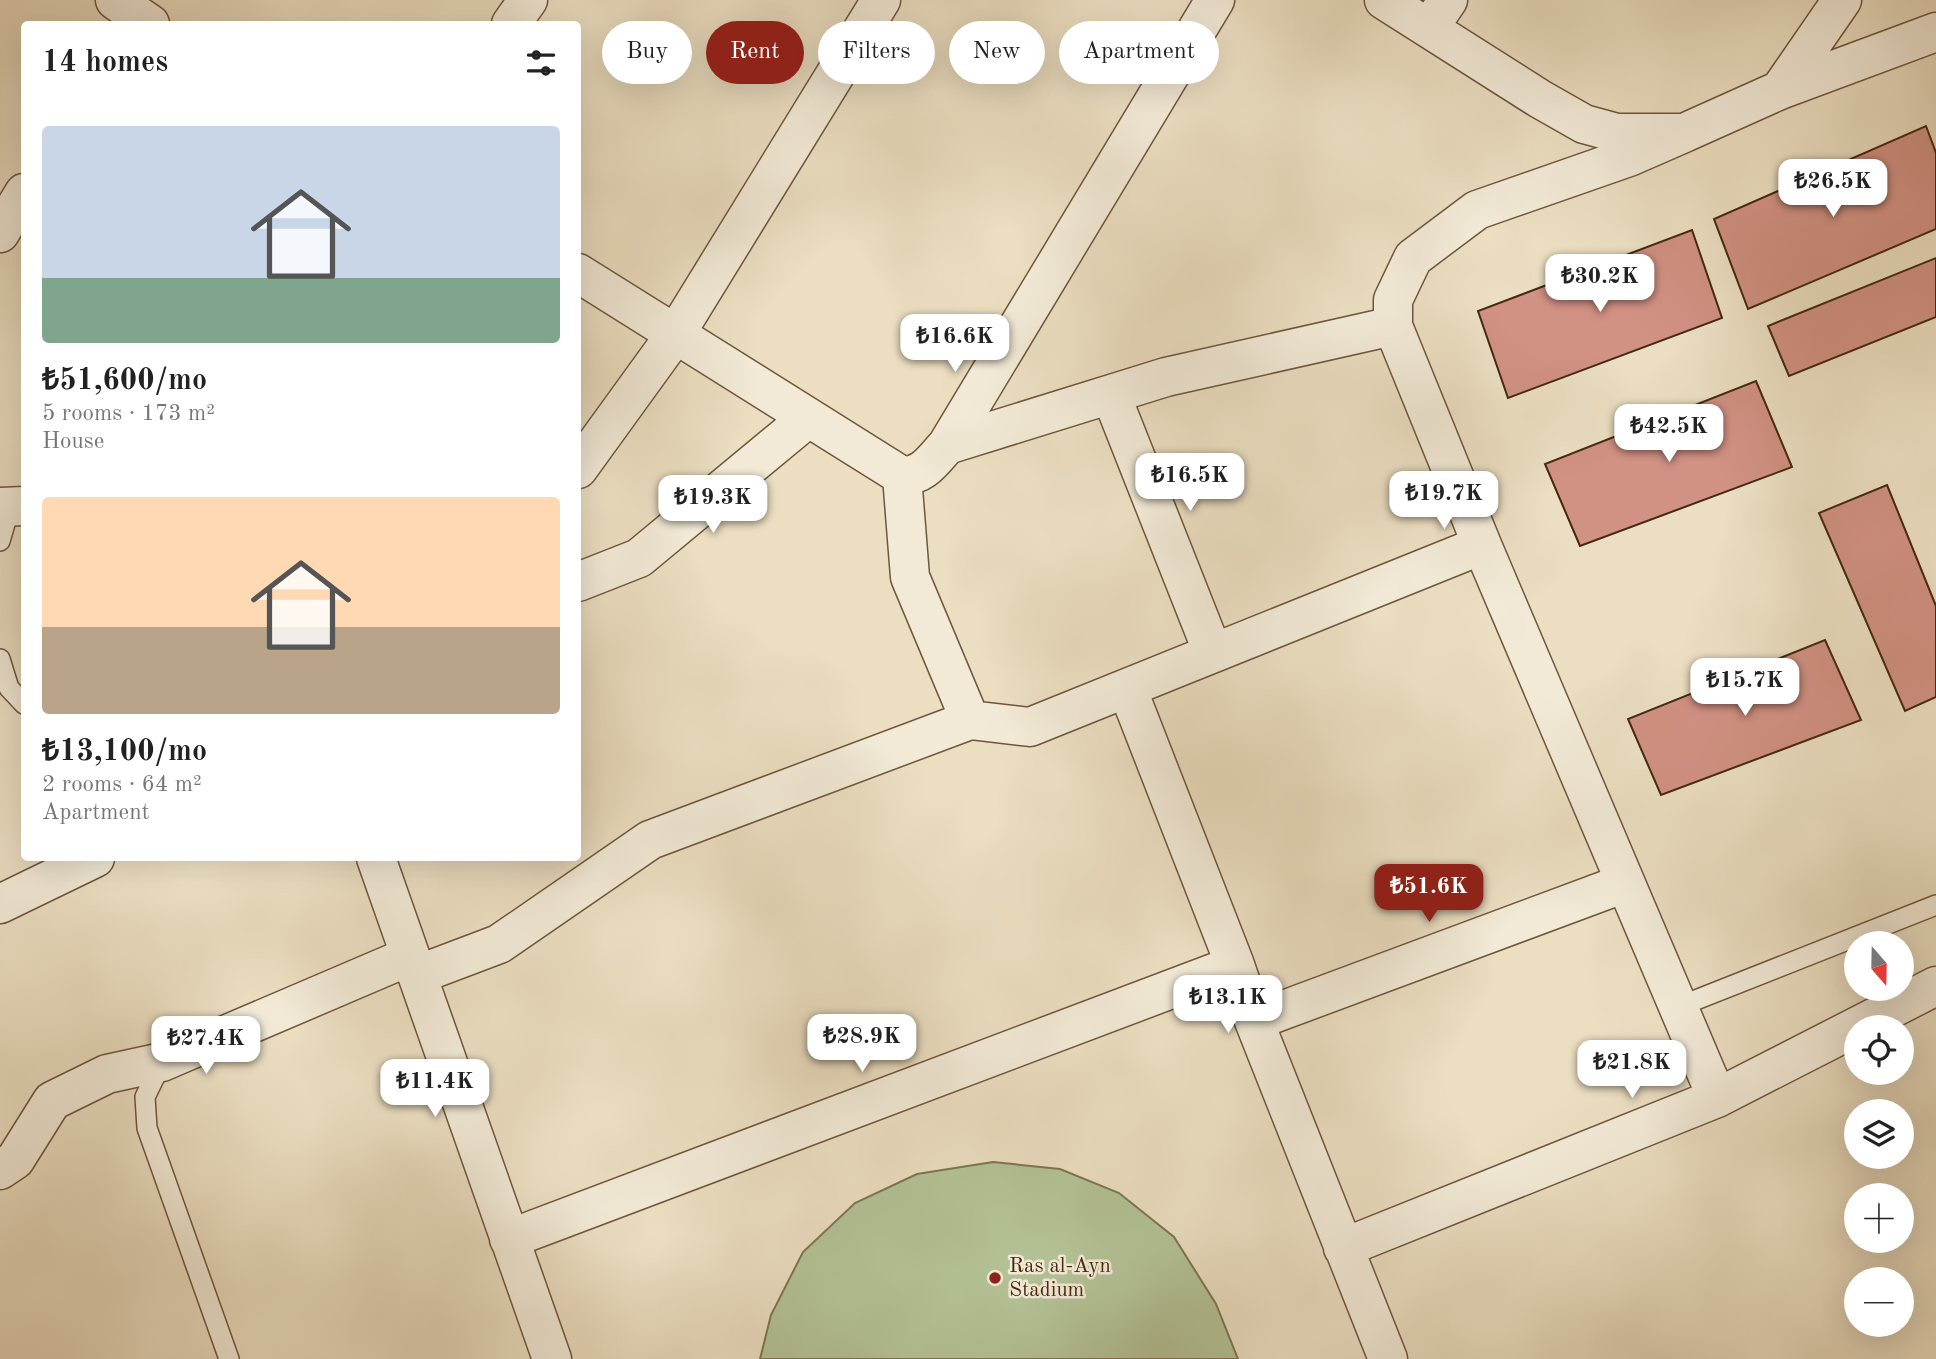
<!DOCTYPE html>
<html lang="en">
<head>
<meta charset="utf-8">
<style>
	:root { --surface:#fff; --page:#f2f2f2; --text:#222; --muted:#767676; --accent:#8f2418 }
	body { margin:0; font-family:"Old Standard TT",serif; background:var(--page); color:var(--text); height:100vh; display:flex; flex-direction:column; font-size:26px; white-space:nowrap }
	* { box-sizing:border-box; margin:0 }
	p { font-size:23px; color:var(--muted) }
	.icon { flex:none; width:38px; height:38px; fill:none; stroke:currentColor; stroke-width:2; stroke-linecap:round; stroke-linejoin:round }
	.map { position:relative; flex:1; overflow:hidden }
	.panel { position:absolute; left:21px; top:21px; width:560px; height:840px; display:flex; flex-direction:column; background:var(--surface); border-radius:7px; box-shadow:0 7px 28px #0002 }
	.panel>* { flex:none }
	.banner { position:absolute; left:602px; top:21px; width:665px; height:63px; display:flex; gap:14px }
	.needle { width:46px; rotate:160deg }
	.tools { position:absolute; left:1844px; top:931px; display:grid; gap:14px }
	.tools a { display:grid; place-items:center; width:70px; height:70px; border-radius:50%; background:var(--surface); box-shadow:0 7px 28px #0002; font-size:35px }
	.price { position:absolute; translate:-50% -60px; padding:0 16px; border-radius:14px; background:#fff; color:#222; font-size:23px; line-height:46px; filter:drop-shadow(0 2px 4px #0008) }
	.price::after { content:''; position:absolute; left:50%; top:42px; width:21px; height:16px; margin-left:-10px; background:inherit; clip-path:polygon(0 0,100% 0,50% 100%) }
	.price.on { background:var(--accent); color:#fff }
	ul { padding:0; list-style:none }
	li { display:grid; align-content:center; gap:14px; height:371px; padding:0 21px }
	li span { display:grid; place-items:center; height:217px; border-radius:7px; color:#555 }
	li>.icon { margin-inline-start:auto }
	span .icon { width:126px; height:126px; fill:#fffc; stroke-width:1 }
	li b { font-size:30px }
	h2 { display:flex; justify-content:space-between; align-items:center; height:84px; padding:0 21px; font-size:30px }
	.tag { padding:0 24px; border-radius:32px; background:var(--surface); box-shadow:0 7px 28px #0002; font-size:24px; line-height:63px }
	.tag.on { background:var(--accent); color:#fff }
	.map>svg:first-child { display:block }
	.green { fill:#b3c296; stroke:#7c7652; stroke-width:2 }
	.building { fill:#d19183; stroke:#44290f; stroke-width:2 }
	.lines { fill:none; stroke-linecap:round; stroke-linejoin:round }
	.lane-casing { stroke:#6e563c; stroke-width:22 }
	.street-casing { stroke:#6e563c; stroke-width:41 }
	.lane { stroke:#f2ead7; stroke-width:19 }
	.street { stroke:#f2ead7; stroke-width:38 }
	.poi-dot { fill:#8f2418; stroke:#f2ead7; stroke-width:2.5 }
	.labels { text-anchor:middle; dominant-baseline:central; stroke-width:5; stroke-linejoin:round; paint-order:stroke }
	.poi-label { font-size:21px; fill:#44290f; stroke:#f2ead7; text-anchor:start }
</style>
</head>
<body>
<div class="map">
<svg width="1936" height="1359" viewBox="0 0 1936 1359">
	<rect width="100%" height="100%" fill="#ebdec1"/>
	<filter id="stains"><feTurbulence type="fractalNoise" baseFrequency=".00286" numOctaves="4"/><feColorMatrix values="0 0 0 0 .2 0 0 0 0 .09 0 0 0 0 .02 0 0 0 .5 -.17"/></filter>
	<radialGradient id="worn" r=".72"><stop offset=".6" stop-color="#630" stop-opacity="0"/><stop offset="1" stop-color="#630" stop-opacity=".3"/></radialGradient>
	<path class="green" d="M993,1162L1060,1169L1119,1193L1174,1237L1216,1304L1238,1359H760L771,1315L803,1252L855,1203L917,1174Z"/>
	<path class="building" d="M1926,126L1936,153V229L1748,309L1714,219Z
		M1692,230L1722,318L1508,398L1478,311Z
		M1936,258V317L1789,376L1768,326Z
		M1756,381L1792,467L1580,546L1545,464Z
		M1887,485L1936,606V697L1905,711L1819,513Z
		M1825,640L1861,720L1661,795L1628,719Z"/>
	<g class="lines">
		<g class="lane-casing">
			<path id="lane" d="M0,541L10,507
				M0,659L9,688L24,704
				M1678,1007L1936,905
				M162,1062L145,1097L147,1128L229,1359"/>
		</g>
		<g class="street-casing">
			<path id="street" d="M115,0L150,24
				M1384,0L1540,99L1584,124L1617,133H1684L1780,90L1936,32
				M511,24L528,0
				M1429,28L1448,0
				M1780,90L1842,0
				M1684,133L1629,157L1477,210L1413,258L1393,300V326L1482,545L1717,1098
				M0,233L24,193
				M578,273L902,476C924,476 933,460 947,445L1215,0
				M1111,395L1213,653
				M947,445L1166,377L1393,326
				M578,469L675,335L881,0
				M902,476L910,577L970,720
				M0,507L24,506
				M578,582L639,558L808,418
				M1127,688L1235,965L1254,1021L1388,1359
				M376,858L552,1359
				M0,904L95,858
				M417,975L499,944L650,840L970,720L1030,727L1482,545
				M1254,1021L1625,883
				M0,1170L15,1160L52,1101L107,1074L162,1062L410,956
				M509,1239L1235,965
				M1343,1248L1717,1098L1936,986"/>
		</g>
		<use href="#lane" class="lane"/>
		<use href="#street" class="street"/>
	</g>
	<circle class="poi-dot" cx="995" cy="1278" r="7"/>
	<g class="labels">
		<g class="poi-label">
			<text x="1009" y="1266">Ras al-Ayn<tspan x="1009" dy="24">Stadium</tspan></text>
		</g>
	</g>
	<rect width="100%" height="100%" filter="url(#stains)"/>
	<rect width="100%" height="100%" fill="url(#worn)"/>
</svg>
<div class="tools">
<a><svg class="needle" viewBox="-14 -14 28 28"><path d="M0-13l5 13h-10z" fill="#e53935"/><path d="M0 13l5-13h-10z" fill="#767676"/></svg></a>
<a><svg class="icon" aria-label="locate" viewBox="0 0 24 24"><circle cx="12" cy="12" r="6"/><path d="M12 2v4M12 18v4M2 12h4M18 12h4"/></svg></a>
<a><svg class="icon" aria-label="layers" viewBox="0 0 24 24"><path d="M12 4l9 5-9 5-9-5zM3 14l9 5 9-5"/></svg></a>
<a>+</a>
<a>−</a>
</div>
<b class="price" style="left:1833px;top:219px">₺26.5K</b>
<b class="price" style="left:1600px;top:314px">₺30.2K</b>
<b class="price" style="left:955px;top:374px">₺16.6K</b>
<b class="price" style="left:1669px;top:464px">₺42.5K</b>
<b class="price" style="left:1190px;top:513px">₺16.5K</b>
<b class="price" style="left:1444px;top:531px">₺19.7K</b>
<b class="price" style="left:713px;top:535px">₺19.3K</b>
<b class="price" style="left:1745px;top:718px">₺15.7K</b>
<b class="price on" style="left:1429px;top:924px">₺51.6K</b>
<b class="price" style="left:1228px;top:1035px">₺13.1K</b>
<b class="price" style="left:862px;top:1074px">₺28.9K</b>
<b class="price" style="left:206px;top:1076px">₺27.4K</b>
<b class="price" style="left:1632px;top:1100px">₺21.8K</b>
<b class="price" style="left:435px;top:1119px">₺11.4K</b>
<div class="banner">
<a class="tag">Buy</a>
<a class="tag on">Rent</a>
<a class="tag">Filters</a>
<a class="tag">New</a>
<a class="tag">Apartment</a>
</div>
<section class="panel">
<h2>14 homes<svg class="icon" aria-label="filters" viewBox="0 0 24 24"><path d="M4 7h16M4 17h16"/><circle cx="9" cy="7" r="2"/><circle cx="15" cy="17" r="2"/></svg></h2>
<ul>
<li><span style="background:linear-gradient(#c9d6e8 70%,#7fa58c 0)"><svg class="icon" aria-label="home" viewBox="0 0 24 24"><path d="M3 11l9-7 9 7M6 9v11h12V9"/></svg></span><div><b>₺51,600/mo</b><p>5 rooms · 173 m²</p><p>House</p></div></li>
<li><span style="background:linear-gradient(#ffd9b3 60%,#b9a48a 0)"><svg class="icon" aria-label="home" viewBox="0 0 24 24"><path d="M3 11l9-7 9 7M6 9v11h12V9"/></svg></span><div><b>₺13,100/mo</b><p>2 rooms · 64 m²</p><p>Apartment</p></div></li>
</ul>
</section>
</div>
</body>
</html>
